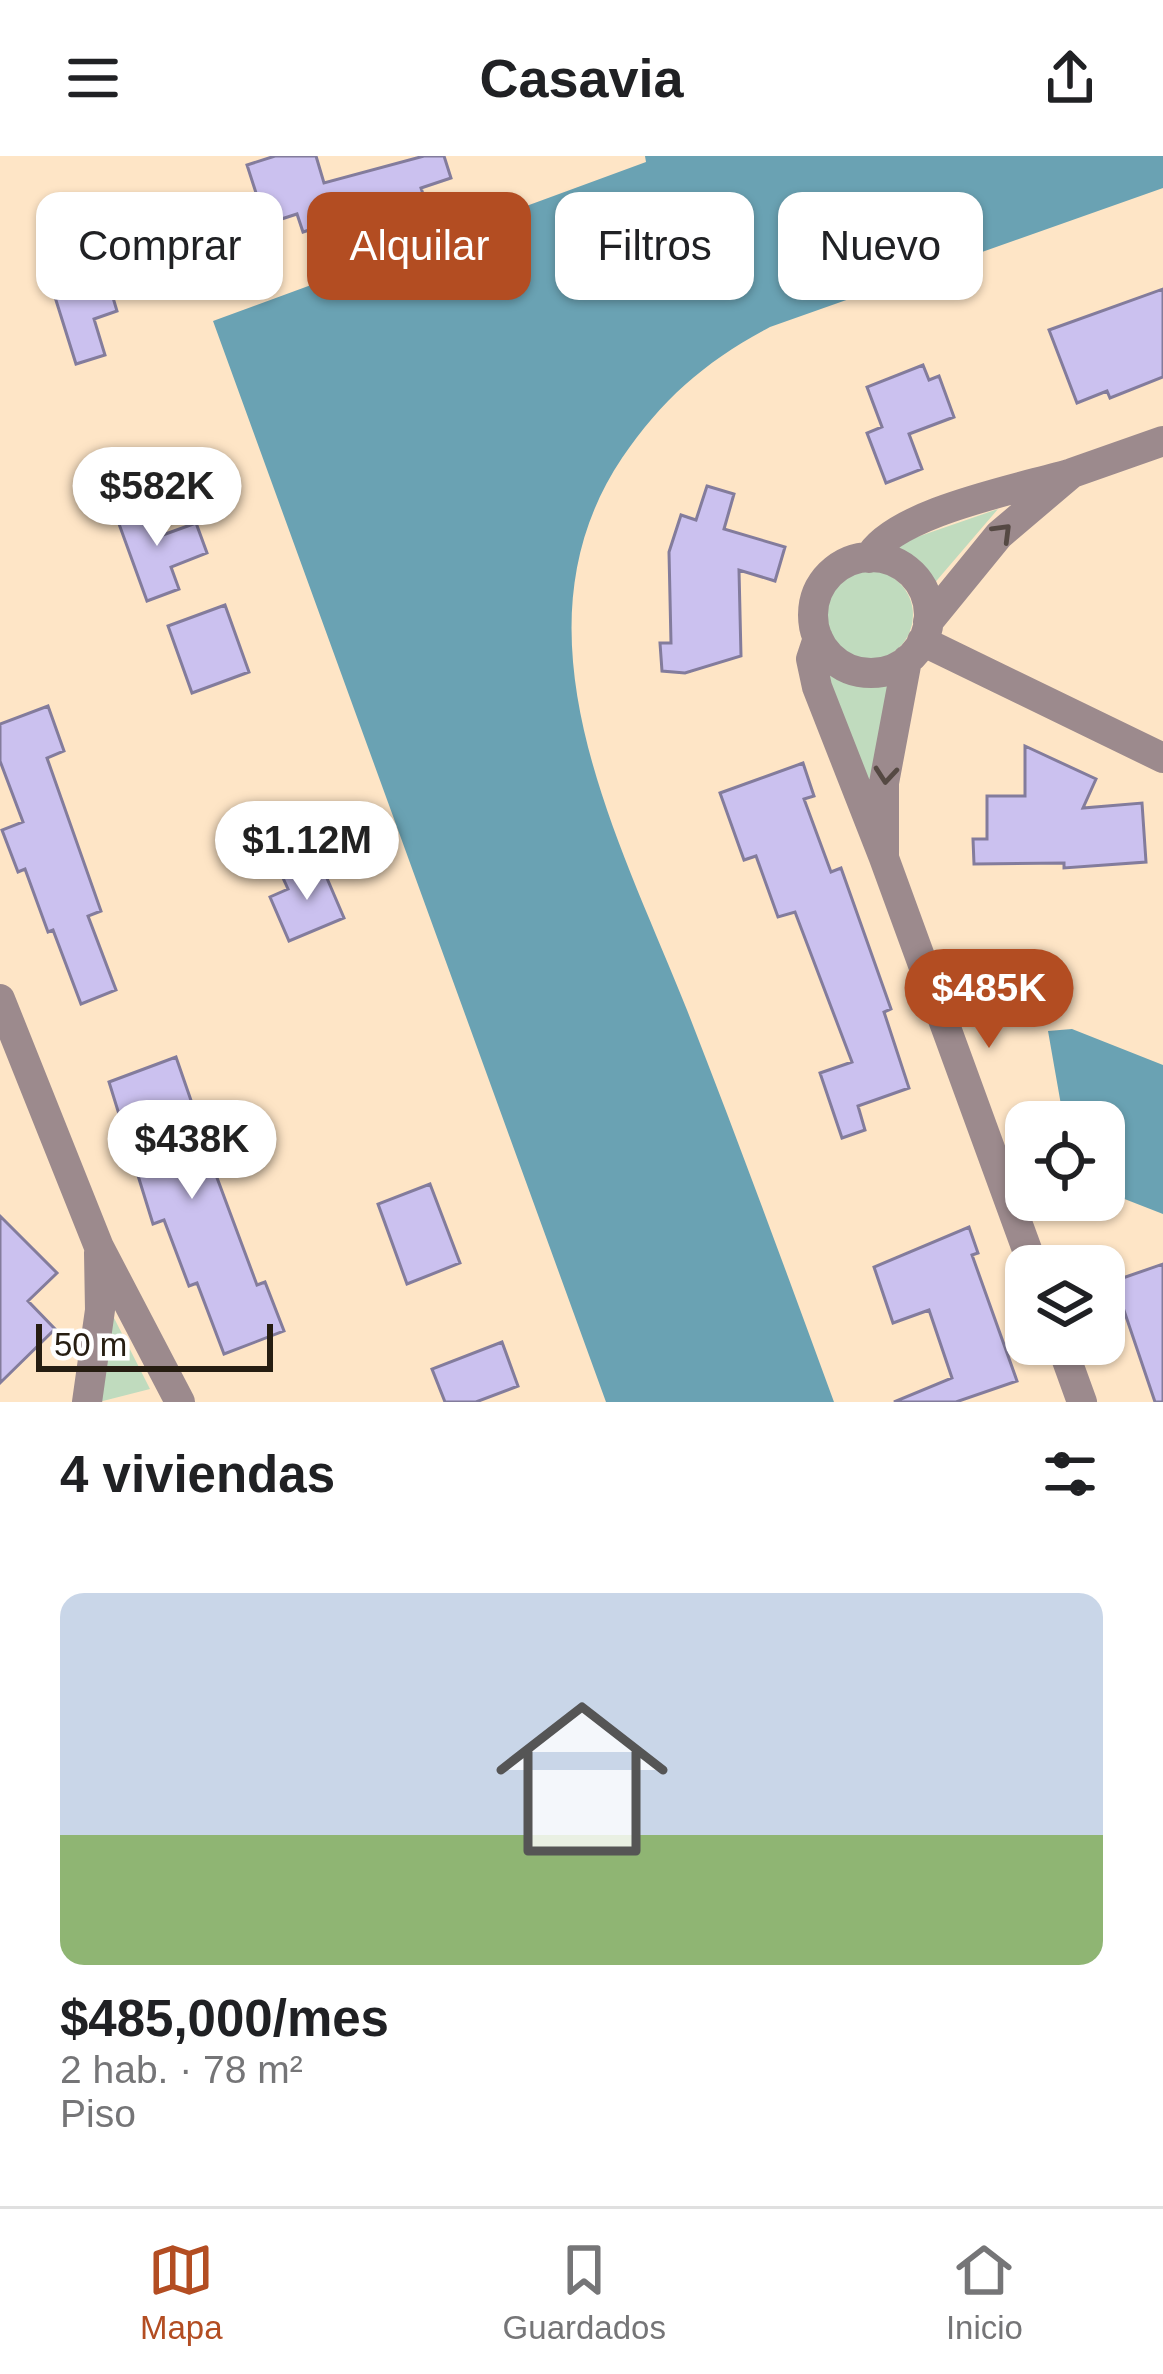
<!DOCTYPE html>
<html lang="es">
<head>
<meta charset="utf-8">
<style>
	:root { --surface:#fff; --page:#f6f6f6; --text:#202124; --muted:#757577; --line:#e0e0e0; --accent:#b34d22 }
	body { margin:0; font-family:Helvetica,sans-serif; background:var(--page); color:var(--text); height:100vh; display:flex; flex-direction:column; font-size:45px; white-space:nowrap }
	* { box-sizing:border-box; margin:0 }
	p { font-size:39px; color:var(--muted) }
	.icon { flex:none; width:66px; height:66px; fill:none; stroke:currentColor; stroke-width:2; stroke-linecap:round; stroke-linejoin:round }
	.map { position:relative; height:1246px; overflow:hidden }
	.details { display:flex; flex-direction:column; background:var(--surface); flex:1 }
	.details>* { flex:none }
	.banner { position:absolute; left:36px; top:36px; width:1092px; height:108px; display:flex; gap:24px }
	.controls { position:absolute; left:1005px; top:945px; display:grid; gap:24px }
	.controls a { display:grid; place-items:center; width:120px; height:120px; border-radius:24px; background:var(--surface); box-shadow:0 3px 9px #0004; font-size:60px }
	.scale { position:absolute; left:36px; bottom:30px; width:237px; box-sizing:border-box; padding-left:12px; border:6px solid #261d11; border-top:0; font-size:33px; line-height:42px; white-space:nowrap; color:#261d11; -webkit-text-stroke:9px #fff; paint-order:stroke }
	.price { position:absolute; translate:-50% -102px; padding:0 27px; border-radius:42px; background:#fff; color:#222; font-size:39px; line-height:78px; filter:drop-shadow(0 3px 6px #0008) }
	.price::after { content:''; position:absolute; left:50%; top:72px; width:36px; height:27px; margin-left:-18px; background:inherit; clip-path:polygon(0 0,100% 0,50% 100%) }
	.price.selected { background:var(--accent); color:#fff }
	ul { padding:0; list-style:none }
	li { display:grid; align-content:center; gap:24px; height:636px; padding:0 60px }
	li+li { border-top:3px solid var(--line) }
	li span { display:grid; place-items:center; height:372px; border-radius:24px; color:#555 }
	li>.icon { margin-inline-start:auto }
	span .icon { width:216px; height:216px; fill:#fffc; stroke-width:1 }
	li b { font-size:51px }
	h2 { display:flex; justify-content:space-between; align-items:center; height:144px; padding:0 60px; font-size:51px }
	.pill { padding:0 42px; border-radius:24px; background:var(--surface); box-shadow:0 3px 9px #0004; font-size:42px; line-height:108px }
	.pill.selected { background:var(--accent); color:#fff }
	header { display:flex; justify-content:space-between; align-items:center; height:156px; padding:0 60px; background:var(--surface); font-size:54px; font-weight:800 }
	.menu { display:flex; justify-content:space-around; align-items:center; height:168px; border-top:3px solid var(--line); background:var(--surface); font-size:33px; color:var(--muted) }
	.menu a { display:grid; justify-items:center; gap:6px }
	.menu .selected { color:var(--accent) }
	.map>svg:first-child { display:block }
	.green { fill:#c0dbbe }
	.water { fill:#6aa2b3 }
	.building { fill:#cbc1ef; stroke:#837c9c; stroke-width:3 }
	.lines { fill:none; stroke-linecap:round; stroke-linejoin:round }
	.minor { stroke:#9c8a8d; stroke-width:30 }
	.oneway { stroke:#554943 }
</style>
</head>
<body>
<header><svg class="icon" aria-label="menu" viewBox="0 0 24 24"><path d="M4 6h16M4 12h16M4 18h16"/></svg>Casavia<svg class="icon" aria-label="share" viewBox="0 0 24 24"><path d="M12 15V3M7 8l5-5 5 5M5 13v7h14v-7"/></svg></header>
<div class="map">
<svg width="1163" height="1246" viewBox="0 0 1163 1246">
	<rect width="100%" height="100%" fill="#fee5c6"/>
	<path class="green" d="M998,353L932,430L923,409L891,390Z
		M823 459a45 45 0 1 1 90 0a45 45 0 1 1-90 0Z
		M828,519L863,529L888,526L874,626L866,628Z
		M112,1158L150,1233L99,1246Z"/>
	<path class="water" d="M645,0H1163V32L770,171C706,205 663,242 622,302C505,477 619,682 687,854C738,984 786,1115 834,1246H606L213,165L646,6Z
		M1072,873L1163,909V1058L1104,1035V966H1064L1048,875Z"/>
	<path class="building" d="M275,0H316L324,27L424,0H444L451,22L421,32L425,44L397,52L395,46L303,76L297,58L266,68L247,9Z
		M102,105L117,155L94,163L105,199L76,208L49,122Z
		M1163,133V221L1110,242L1107,235L1077,247L1049,174Z
		M923,209L929,224L939,220L954,261L909,278L922,313L886,327L867,277L882,271L867,231Z
		M707,330L734,338L724,373L785,391L775,425L739,414L741,500L685,517L662,515L660,487H671L669,396L681,359L696,364Z
		M147,346L160,380L196,367L207,397L171,411L179,433L147,445L115,357Z
		M225,449L249,516L192,537L168,470Z
		M48,550L64,595L47,602L101,755L88,760L116,834L81,848L53,774L48,776L25,713L18,716L2,674L23,666L0,605V568Z
		M1025,590L1096,623L1083,652L1142,647L1146,706L1064,712V707L974,708L973,683H987V640H1025Z
		M803,607L814,640L804,643L831,716L841,712L891,853L884,856L909,932L858,950L865,974L842,982L820,917L852,906L795,756L778,761L756,700L744,704L720,637Z
		M320,706L344,762L289,785L270,741L288,733L283,722Z
		M176,901L205,985L213,982L223,1007L213,1011L257,1129L265,1126L284,1175L224,1198L197,1127L189,1130L164,1064L153,1068L109,926Z
		M430,1028L460,1107L407,1128L378,1048Z
		M0,1060L57,1117L28,1145L55,1173L0,1227Z
		M969,1071L978,1097L972,1099L1017,1225L956,1246H894L952,1222L929,1154L893,1167L874,1111Z
		M1163,1108V1246H1155L1114,1125Z
		M502,1186L518,1230L476,1246H445L432,1213Z"/>
	<g class="lines">
		<path class="minor" d="M1072,317L1163,285
			M813 459a58 58 0 1 1 116 0a58 58 0 1 1-116 0Z
			M869,402C893,356 1023,332 1072,317L999,379L928,466
			M818,482L811,503L817,531L884,702V627L907,504
			M922,485L1163,602
			M884,702L1033,1110
			M0,843L99,1091L180,1246
			M1061,1188L1082,1246
			M87,1246L100,1154L99,1097"/>
	</g>
	<defs><path id="oneway-chevron" d="M-2-3.5L2.5 0L-2 3.5" fill="none" stroke-width="1.6" stroke-linecap="round" stroke-linejoin="round" transform="scale(3)"/></defs>
	<g class="oneway">
		<use href="#oneway-chevron" transform="translate(1003 376) rotate(-45)"/>
		<use href="#oneway-chevron" transform="translate(886 619) rotate(95)"/>
	</g>
</svg>
<div class="controls">
<a><svg class="icon" aria-label="locate" viewBox="0 0 24 24"><circle cx="12" cy="12" r="6"/><path d="M12 2v4M12 18v4M2 12h4M18 12h4"/></svg></a>
<a><svg class="icon" aria-label="layers" viewBox="0 0 24 24"><path d="M12 4l9 5-9 5-9-5zM3 14l9 5 9-5"/></svg></a>
</div>
<div class="scale">50 m</div>
<b class="price" style="left:157px;top:393px">$582K</b>
<b class="price" style="left:307px;top:747px">$1.12M</b>
<b class="price selected" style="left:989px;top:895px">$485K</b>
<b class="price" style="left:192px;top:1046px">$438K</b>
<div class="banner">
<a class="pill">Comprar</a>
<a class="pill selected">Alquilar</a>
<a class="pill">Filtros</a>
<a class="pill">Nuevo</a>
</div>
</div>
<section class="details">
<h2>4 viviendas<svg class="icon" aria-label="filters" viewBox="0 0 24 24"><path d="M4 7h16M4 17h16"/><circle cx="9" cy="7" r="2"/><circle cx="15" cy="17" r="2"/></svg></h2>
<ul>
<li><span style="background:linear-gradient(#c9d6e8 65%,#8fb573 0)"><svg class="icon" aria-label="home" viewBox="0 0 24 24"><path d="M3 11l9-7 9 7M6 9v11h12V9"/></svg></span><div><b>$485,000/mes</b><p>2 hab. · 78 m²</p><p>Piso</p></div></li>
</ul>
</section>
<nav class="menu">
<a class="selected"><svg class="icon" aria-label="map" viewBox="0 0 24 24"><path d="M3 6l6-2 6 2 6-2v14l-6 2-6-2-6 2zM9 4v14M15 6v14"/></svg>Mapa</a>
<a><svg class="icon" aria-label="saved" viewBox="0 0 24 24"><path d="M7 4h10v16l-5-4-5 4z"/></svg>Guardados</a>
<a><svg class="icon" aria-label="home" viewBox="0 0 24 24"><path d="M3 11l9-7 9 7M6 9v11h12V9"/></svg>Inicio</a>
</nav>
</body>
</html>
